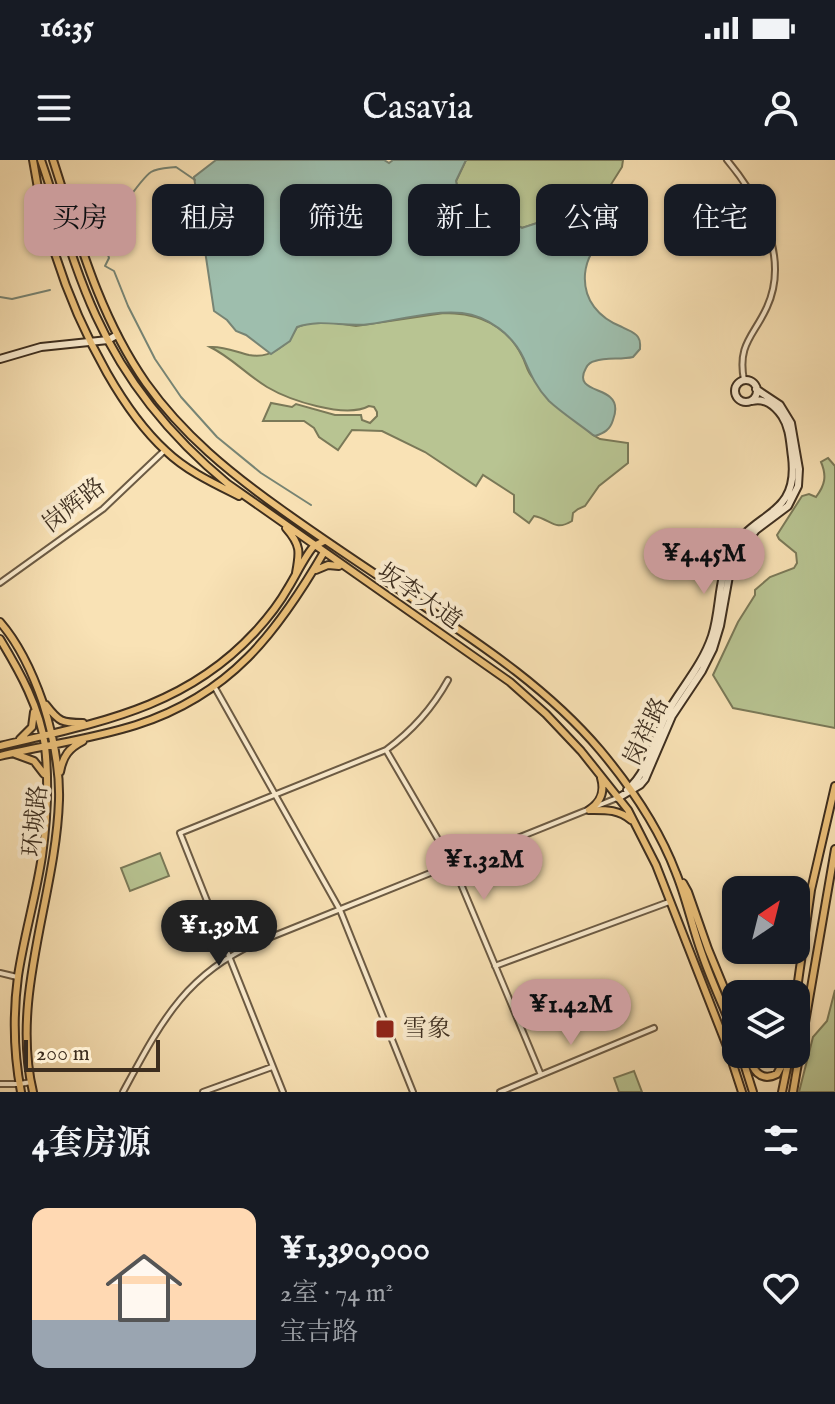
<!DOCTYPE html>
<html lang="zh">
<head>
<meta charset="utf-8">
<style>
	:root { --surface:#171b24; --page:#242831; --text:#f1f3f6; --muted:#9ea1a6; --line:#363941; --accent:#c59692 }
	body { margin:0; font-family:"IM FELL English","Noto Serif SC",serif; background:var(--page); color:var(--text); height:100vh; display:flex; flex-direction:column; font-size:30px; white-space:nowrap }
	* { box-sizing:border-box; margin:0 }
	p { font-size:26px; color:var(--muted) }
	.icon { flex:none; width:44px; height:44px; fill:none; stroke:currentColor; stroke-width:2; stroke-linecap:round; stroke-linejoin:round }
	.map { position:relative; height:932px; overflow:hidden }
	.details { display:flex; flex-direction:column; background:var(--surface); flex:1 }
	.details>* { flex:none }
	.guide { position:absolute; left:24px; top:24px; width:788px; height:72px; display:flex; gap:16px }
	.needle { width:52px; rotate:35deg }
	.fabs { position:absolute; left:722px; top:716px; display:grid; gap:16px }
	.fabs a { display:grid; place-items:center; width:88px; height:88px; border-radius:16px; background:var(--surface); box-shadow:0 2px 6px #0004; font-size:40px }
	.scale { position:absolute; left:24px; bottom:20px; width:136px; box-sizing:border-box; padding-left:8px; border:4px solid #3d2e1f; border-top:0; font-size:22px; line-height:28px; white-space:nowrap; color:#3d2e1f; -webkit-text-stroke:6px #fbeccf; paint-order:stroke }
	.price { position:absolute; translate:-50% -68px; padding:0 18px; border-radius:28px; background:var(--accent); color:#111; font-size:26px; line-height:52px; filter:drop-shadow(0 2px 4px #0008) }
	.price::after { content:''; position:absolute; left:50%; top:48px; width:24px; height:18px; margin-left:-12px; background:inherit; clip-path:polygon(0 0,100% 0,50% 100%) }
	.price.on { background:#222; color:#fff }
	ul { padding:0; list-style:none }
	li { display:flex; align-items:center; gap:24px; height:200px; padding:0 32px }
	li+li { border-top:2px solid var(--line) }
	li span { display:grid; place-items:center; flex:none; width:224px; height:160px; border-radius:16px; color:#555 }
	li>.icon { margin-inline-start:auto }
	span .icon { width:96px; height:96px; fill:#fffc; stroke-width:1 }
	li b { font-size:34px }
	h2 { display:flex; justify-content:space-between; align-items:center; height:96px; padding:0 32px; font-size:34px }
	.chip { padding:0 28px; border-radius:16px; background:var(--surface); box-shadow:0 2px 6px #0004; font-size:28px; line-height:72px }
	.chip.on { background:var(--accent); color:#111 }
	.status { display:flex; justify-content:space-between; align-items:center; height:56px; padding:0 40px; background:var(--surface); direction:ltr }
	.status svg { height:22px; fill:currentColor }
	header { display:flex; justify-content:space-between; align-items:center; height:104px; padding:0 32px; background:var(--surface); font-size:36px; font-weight:600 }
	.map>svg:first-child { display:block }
	.green { fill:#b8c492; stroke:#7a7958; stroke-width:2 }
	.water { fill:#9ebead; stroke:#778474; stroke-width:2 }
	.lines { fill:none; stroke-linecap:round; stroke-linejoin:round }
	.stream { stroke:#778474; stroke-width:2 }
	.street-casing { stroke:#6c5b44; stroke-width:8 }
	.secondary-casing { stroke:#3d2e1f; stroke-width:10 }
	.primary-casing { stroke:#3d2e1f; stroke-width:10 }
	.street { stroke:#fbeccf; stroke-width:4 }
	.secondary { stroke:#fbeccf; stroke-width:6 }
	.primary { stroke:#ecc17a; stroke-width:6 }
	.poi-dot { fill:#8f2418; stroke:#fbeccf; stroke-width:3 }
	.labels { text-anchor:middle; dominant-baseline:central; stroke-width:8; stroke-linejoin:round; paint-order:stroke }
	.street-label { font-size:24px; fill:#3d2e1f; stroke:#fbeccf }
	.poi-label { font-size:24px; fill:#3d2e1f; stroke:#fbeccf; text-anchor:start }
</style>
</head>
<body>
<div class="status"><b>16:35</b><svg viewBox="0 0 49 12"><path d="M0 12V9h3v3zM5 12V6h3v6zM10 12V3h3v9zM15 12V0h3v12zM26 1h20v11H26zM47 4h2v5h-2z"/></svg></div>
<header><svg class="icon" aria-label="menu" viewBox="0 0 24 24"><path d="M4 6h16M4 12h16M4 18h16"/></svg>Casavia<svg class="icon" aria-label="person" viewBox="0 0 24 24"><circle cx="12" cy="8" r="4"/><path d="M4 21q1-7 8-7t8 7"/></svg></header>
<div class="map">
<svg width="835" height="932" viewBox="0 0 835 932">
	<rect width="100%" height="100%" fill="#f9e2b5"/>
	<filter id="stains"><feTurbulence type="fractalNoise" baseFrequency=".0025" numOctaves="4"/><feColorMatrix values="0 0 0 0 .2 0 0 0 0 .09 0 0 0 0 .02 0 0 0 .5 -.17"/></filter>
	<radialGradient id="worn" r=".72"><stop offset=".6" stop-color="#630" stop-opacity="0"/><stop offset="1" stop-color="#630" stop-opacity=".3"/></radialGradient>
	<path class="green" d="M466,0H623L622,7L593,53L577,50L522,68L469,40L458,31L456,21Z
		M444,153C477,153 506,164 522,196C526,203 527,212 533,218C551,238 573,256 593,275L600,279L628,283V303L599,326L585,346L578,349L573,353L572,361C554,372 551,359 534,356L529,363L514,352V335L483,315L476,326L425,292L382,271L352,270L338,290L319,277L314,268L304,261H263L271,243L292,247L296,244L335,255H361L362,260L370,263L377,256V252L374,247L369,246C345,259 289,240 267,227C247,215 231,197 210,187C224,186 236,192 249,195C271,199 288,185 297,167L309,163L330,162L356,166Z
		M828,298L835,306V568L733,548L713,515L738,462L755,435V430L770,417L794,408L797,403L796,393L779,379L777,375L802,336L809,334L816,337C825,325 827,316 821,302Z
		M160,693L169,716L130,731L121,708Z
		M835,830V932H799L813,877L827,861Z
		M634,911L642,932H619L614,918Z"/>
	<path class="water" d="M216,0H384L389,3L393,0H466L456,21L458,31L469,40L522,68L577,50L593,53L623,38L633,44L635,52C624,77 589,74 585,114C583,140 599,158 622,167C627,170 635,172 638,177C641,181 640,184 640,189L633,197C621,200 607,197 595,201C590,202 588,204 586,208C574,229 601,228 610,237C617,243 616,252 613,260C610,270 604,273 595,276L593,275C579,264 562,253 549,241C536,227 531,215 524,199C513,175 488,156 462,153C434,150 398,160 370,164C345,168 322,158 297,167L290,181L271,194L246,175L236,171L227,160L214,151L194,17Z"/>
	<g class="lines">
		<path class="stream" d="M195,20L176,7C169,8 158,8 151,12C142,18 105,69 104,79C104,86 107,91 109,98L105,106L114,111L128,146L155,199L181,237L217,277L261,313L311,345
			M0,137L12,139L50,130"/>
		<g class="street-casing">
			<path id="street" d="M727,0C759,38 790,97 767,147C754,176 737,184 744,220
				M0,423L103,349L165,290
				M214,526L340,750L413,932
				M386,590L453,705L541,915
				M495,806L669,742
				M0,813L17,817
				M0,924H20L31,922
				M123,932C160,864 185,813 261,781L617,638
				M203,932L272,907
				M283,932L180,673L386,590C412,571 432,549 448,520
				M500,932L654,868"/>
		</g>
		<g class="secondary-casing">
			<path id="secondary" d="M0,199L41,187L108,180L117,175
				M735 231a11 11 0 1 1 22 0a11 11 0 1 1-22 0Z
				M627,630C650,610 653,581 666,555C681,528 702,506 712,476C720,451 718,423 728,399C747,350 800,361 792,297C790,283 790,268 782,256C774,245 765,238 752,241
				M618,638L640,625L645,619L672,556L702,511L713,489L720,466L729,416L737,395L756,370L788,346L798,326L799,309L791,263L780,245L756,229"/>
		</g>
		<g class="primary-casing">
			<path id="primary" d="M33,0C45,76 69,146 107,213C123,241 142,269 166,291C187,311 213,323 239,336
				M41,0C59,52 73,106 96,156C126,222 172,278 228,324L510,522L546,554L581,591L628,650L656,705L728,889L742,932
				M53,0C78,77 99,156 146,223C183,275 230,313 282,350C328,383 375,414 422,445C486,488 550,531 600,590C631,627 659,668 676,713C687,740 692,767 702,794C712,823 725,850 736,878
				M286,368C301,385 300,392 296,413
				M316,410L328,405L339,406
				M0,462C20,485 33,514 43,543C53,575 60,606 59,640C56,736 10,836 33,932
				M0,479C20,512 40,548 45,586C49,622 47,660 42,696C36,736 24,776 18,816C13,854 14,895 21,932
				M46,545C59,562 62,563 83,563
				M20,579L32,567L34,552
				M0,586C96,563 184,549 255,472C267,459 279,444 288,428C295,417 306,394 314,386C316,385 324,381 325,381
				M15,594L34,601L44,614
				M0,596C45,585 92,579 136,565C230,535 277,473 324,392
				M60,612C63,596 69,588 83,581
				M589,650C605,650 618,649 631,660
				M589,650C601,642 605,632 601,618
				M683,723L688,732L708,789L736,857
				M796,836L811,730L835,626
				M741,894L753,932
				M748,894C752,909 760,923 777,914L788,894
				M782,932L789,898
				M793,932L835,689"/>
		</g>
		<use href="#street" class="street"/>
		<use href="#secondary" class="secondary"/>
		<use href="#primary" class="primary"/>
	</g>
	<rect class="poi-dot" x="375" y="859" width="20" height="20" rx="4"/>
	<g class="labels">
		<g class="street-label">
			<text transform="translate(74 346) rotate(-38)">岗辉路</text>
			<text transform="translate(419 437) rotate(35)">坂李大道</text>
			<text transform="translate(647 572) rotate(-64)">岗祥路</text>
			<text transform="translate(36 661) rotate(-84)">环城路</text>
		</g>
		<g class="poi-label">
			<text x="403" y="869">雪象</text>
		</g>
	</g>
	<rect width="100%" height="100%" filter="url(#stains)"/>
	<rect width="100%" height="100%" fill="url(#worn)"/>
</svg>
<div class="fabs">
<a><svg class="needle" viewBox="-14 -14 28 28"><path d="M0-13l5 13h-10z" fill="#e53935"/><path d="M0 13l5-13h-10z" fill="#9ea1a6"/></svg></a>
<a><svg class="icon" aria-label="layers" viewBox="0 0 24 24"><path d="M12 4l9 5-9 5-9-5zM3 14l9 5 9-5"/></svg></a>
</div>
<div class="scale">200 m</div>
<b class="price" style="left:704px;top:436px">¥4.45M</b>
<b class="price" style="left:484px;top:742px">¥1.32M</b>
<b class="price on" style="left:219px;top:808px">¥1.39M</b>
<b class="price" style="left:571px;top:887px">¥1.42M</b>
<div class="guide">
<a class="chip on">买房</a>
<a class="chip">租房</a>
<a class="chip">筛选</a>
<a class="chip">新上</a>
<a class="chip">公寓</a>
<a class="chip">住宅</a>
</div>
</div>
<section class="details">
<h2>4套房源<svg class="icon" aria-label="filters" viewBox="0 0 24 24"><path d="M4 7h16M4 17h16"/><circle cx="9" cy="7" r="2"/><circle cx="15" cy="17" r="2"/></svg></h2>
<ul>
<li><span style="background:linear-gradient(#ffd9b3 70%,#9aa5b1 0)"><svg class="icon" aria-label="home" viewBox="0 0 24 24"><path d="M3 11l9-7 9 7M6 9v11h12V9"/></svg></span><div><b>¥1,390,000</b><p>2室 · 74 m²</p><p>宝吉路</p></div><svg class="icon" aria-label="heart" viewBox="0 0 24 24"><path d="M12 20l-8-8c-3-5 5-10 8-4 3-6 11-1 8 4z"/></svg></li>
</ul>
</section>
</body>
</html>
